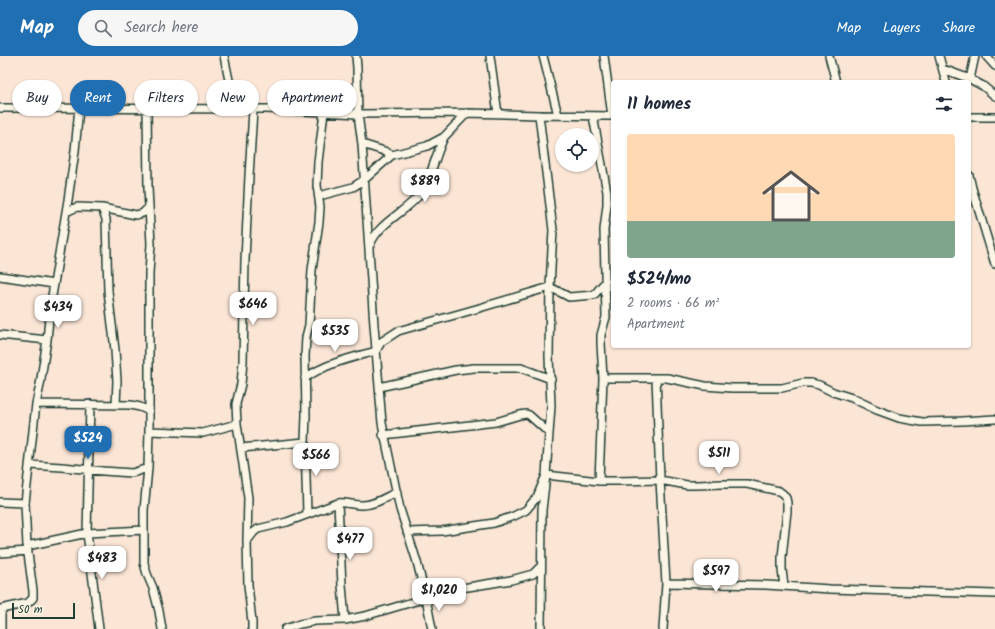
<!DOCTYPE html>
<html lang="en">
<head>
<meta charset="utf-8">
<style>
	:root { --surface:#fff; --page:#f6f6f7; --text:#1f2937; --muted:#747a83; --line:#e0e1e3; --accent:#1f6fb2 }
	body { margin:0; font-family:Kalam,sans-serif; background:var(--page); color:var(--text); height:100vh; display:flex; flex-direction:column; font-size:15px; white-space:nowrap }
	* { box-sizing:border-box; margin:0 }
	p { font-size:13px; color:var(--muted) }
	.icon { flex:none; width:22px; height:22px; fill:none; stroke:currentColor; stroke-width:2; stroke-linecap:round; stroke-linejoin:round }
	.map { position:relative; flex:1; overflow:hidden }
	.drawer { position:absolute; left:611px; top:24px; width:360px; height:268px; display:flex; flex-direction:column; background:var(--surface); border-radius:4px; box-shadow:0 1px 3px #0004 }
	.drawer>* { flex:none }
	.top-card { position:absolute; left:12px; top:24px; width:380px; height:36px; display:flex; gap:8px }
	.tools { position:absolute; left:555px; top:72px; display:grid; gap:8px }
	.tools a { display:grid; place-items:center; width:44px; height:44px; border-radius:50%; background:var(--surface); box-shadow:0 1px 3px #0004; font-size:20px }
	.scale { position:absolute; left:12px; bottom:10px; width:63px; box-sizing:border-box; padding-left:4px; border:2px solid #1f3d34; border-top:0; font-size:11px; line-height:14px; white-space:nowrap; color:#1f3d34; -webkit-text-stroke:3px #fcf5e5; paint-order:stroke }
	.price { position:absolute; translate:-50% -34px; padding:0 9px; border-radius:8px; background:#fff; color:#222; font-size:13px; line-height:26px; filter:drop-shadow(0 1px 2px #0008) }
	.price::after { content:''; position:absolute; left:50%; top:24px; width:12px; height:9px; margin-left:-6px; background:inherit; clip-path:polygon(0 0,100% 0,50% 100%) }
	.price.current { background:var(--accent); color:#fff }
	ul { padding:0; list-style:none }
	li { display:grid; align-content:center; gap:8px; height:212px; padding:0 16px }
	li+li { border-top:1px solid var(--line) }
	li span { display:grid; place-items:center; height:124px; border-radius:4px; color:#555 }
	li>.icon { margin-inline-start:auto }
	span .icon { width:72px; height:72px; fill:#fffc; stroke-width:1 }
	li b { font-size:17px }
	h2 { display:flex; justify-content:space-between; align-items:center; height:48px; padding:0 16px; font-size:17px }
	.pill { padding:0 14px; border-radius:18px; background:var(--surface); box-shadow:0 1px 3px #0004; font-size:14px; line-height:36px }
	.pill.current { background:var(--accent); color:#fff }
	header { display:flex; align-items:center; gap:24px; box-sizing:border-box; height:56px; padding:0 20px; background:var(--accent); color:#fff }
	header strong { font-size:19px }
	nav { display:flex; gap:22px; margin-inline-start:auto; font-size:14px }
	.search { width:280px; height:36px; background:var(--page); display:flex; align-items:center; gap:10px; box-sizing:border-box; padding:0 14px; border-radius:22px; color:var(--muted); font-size:15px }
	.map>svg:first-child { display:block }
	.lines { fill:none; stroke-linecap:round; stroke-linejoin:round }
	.street-casing { stroke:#1f3d34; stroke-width:10 }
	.street { stroke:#fcf5e5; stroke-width:7 }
</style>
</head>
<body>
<header>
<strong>Map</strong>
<div class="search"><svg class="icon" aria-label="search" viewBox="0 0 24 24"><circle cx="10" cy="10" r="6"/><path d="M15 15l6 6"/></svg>Search here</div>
<nav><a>Map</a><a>Layers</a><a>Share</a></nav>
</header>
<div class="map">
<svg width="995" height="573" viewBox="0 0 995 573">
	<rect width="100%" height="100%" fill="#fbe5d5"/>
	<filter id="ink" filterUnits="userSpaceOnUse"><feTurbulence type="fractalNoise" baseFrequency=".025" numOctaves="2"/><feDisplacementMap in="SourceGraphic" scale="8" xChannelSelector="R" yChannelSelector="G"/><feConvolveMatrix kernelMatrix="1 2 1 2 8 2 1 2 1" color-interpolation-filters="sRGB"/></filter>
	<g filter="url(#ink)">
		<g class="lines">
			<g class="street-casing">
				<path id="street" d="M224,0L235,53
					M356,0L357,12L358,58L362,88L374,269L382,367L400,453L417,506L426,542L432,573
					M490,0L498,58
					M543,0L558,59
					M604,0L612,60
					M829,0L836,26
					M939,0L946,26
					M986,0L995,10
					M943,13L970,23L983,30L995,40
					M970,23L975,0
					M0,52L266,53L358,58L467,57L539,59L613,60
					M147,53L148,132L151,188L149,217V375L148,412L144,454V507L147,518L153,532L159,555L162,573
					M539,59L553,174L550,231L549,300L551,350L546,419L542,454L541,573
					M593,60L607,136V149L604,174L606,261L601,279V287L603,322L599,425
					M969,61H995
					M362,88L384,95L392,99
					M969,119L972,132L995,208
					M319,140L353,131L364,124L392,99L427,90L444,81L467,57
					M102,152L106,163L108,235L115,294L117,325L116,349
					M66,156L77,151L102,152L136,159L143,157L149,151
					M370,189C379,166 405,157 420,138C428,128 431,114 436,102C438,95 441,88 444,81
					M0,220L54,228
					M0,279L47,284
					M305,322C327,307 351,302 376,295L381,286L398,275L476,253L550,231L569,241L594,239L606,225
					M603,322H667L705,330L732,332H782L803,327H811L819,329L833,336L852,342L877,354L899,362L922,366L962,365L995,363
					M656,322L660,424L666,527L663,573
					M379,331L456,314L474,312H521L551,323
					M36,348L131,349L140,351L149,355
					M90,348L87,477L99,573
					M149,375L203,377L237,368
					M383,379L496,366L520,359L526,358L529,359L549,377
					M305,386L307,458
					M241,392L305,386L306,359L305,300L306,281L309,269L312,214L319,166L320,151L317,129L318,106L324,56
					M30,409L62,411L103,415L132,417L148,412
					M0,446L25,447
					M338,447L342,529L345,564
					M407,476L442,475L494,467L514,460L526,454L537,441L546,419L599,425H617L660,424L687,429H697L722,428H747L779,435L783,438L786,442L787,447V455L782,501V514L784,530
					M247,485L254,476L258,473L287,466L338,447C346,446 353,449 361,449C373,450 386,441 397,436
					M27,490L87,477L144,474
					M0,497L28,495
					M666,527L766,529L830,533L995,538
					M1,573V553L28,547L33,542V535L27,490L25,447L36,348L40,329L47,284L50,252L68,144L75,95L79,52
					M252,573V566L248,529L247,485L248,442L237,368L236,348L241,328L243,306L245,204L249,120L253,54
					M285,573L300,568L315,565L345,564L365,560L426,542L441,535L450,532L468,531L511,524L533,518L540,511"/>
			</g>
			<use href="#street" class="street"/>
		</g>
	</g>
</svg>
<div class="tools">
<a><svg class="icon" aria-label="locate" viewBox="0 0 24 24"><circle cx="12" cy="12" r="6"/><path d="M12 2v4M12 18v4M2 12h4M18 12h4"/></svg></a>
</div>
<div class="scale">50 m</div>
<b class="price" style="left:425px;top:147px">$889</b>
<b class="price" style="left:253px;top:270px">$646</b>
<b class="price" style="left:58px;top:273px">$434</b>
<b class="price" style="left:335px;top:297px">$535</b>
<b class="price current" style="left:88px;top:404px">$524</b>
<b class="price" style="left:719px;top:419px">$511</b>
<b class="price" style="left:316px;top:421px">$566</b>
<b class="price" style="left:350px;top:505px">$477</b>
<b class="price" style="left:102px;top:524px">$483</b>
<b class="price" style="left:716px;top:537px">$597</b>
<b class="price" style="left:439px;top:556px">$1,020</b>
<div class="top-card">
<a class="pill">Buy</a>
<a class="pill current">Rent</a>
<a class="pill">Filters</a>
<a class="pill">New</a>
<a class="pill">Apartment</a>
</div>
<section class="drawer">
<h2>11 homes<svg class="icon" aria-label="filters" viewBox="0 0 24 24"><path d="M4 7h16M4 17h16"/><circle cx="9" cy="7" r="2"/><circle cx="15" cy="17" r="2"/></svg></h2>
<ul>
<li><span style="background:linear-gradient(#ffd9b3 70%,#7fa58c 0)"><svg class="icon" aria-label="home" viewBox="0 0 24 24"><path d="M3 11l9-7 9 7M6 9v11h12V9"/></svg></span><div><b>$524/mo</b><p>2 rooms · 66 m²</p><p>Apartment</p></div></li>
</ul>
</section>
</div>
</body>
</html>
